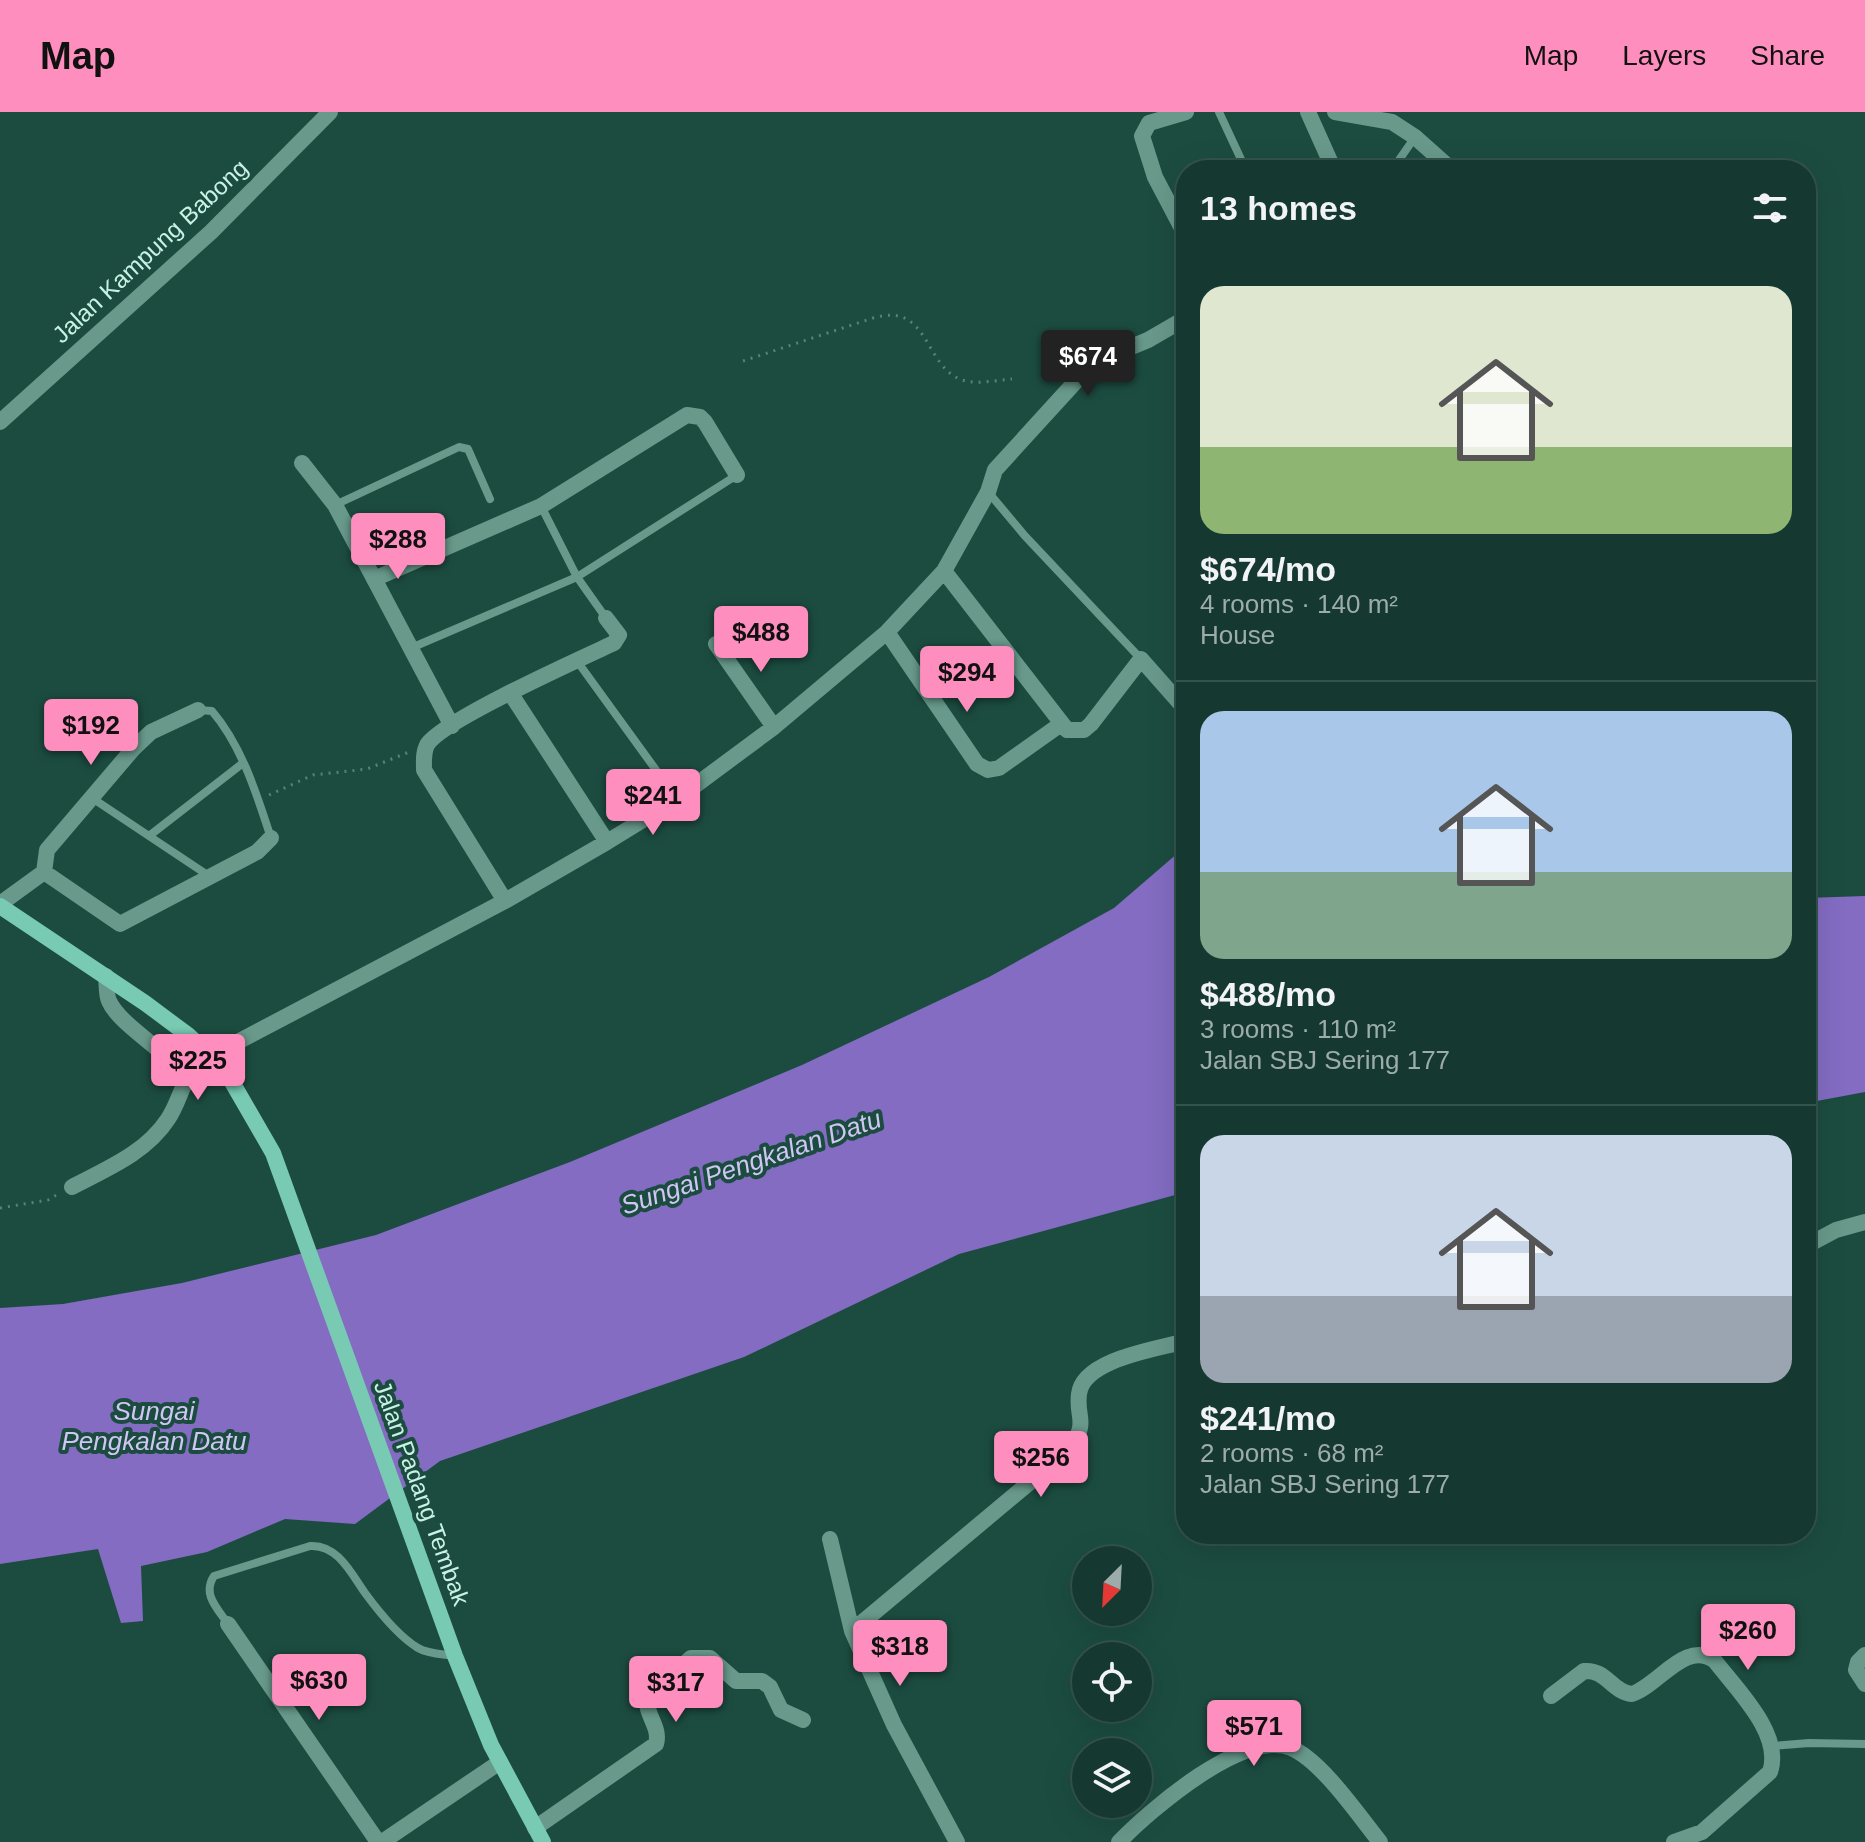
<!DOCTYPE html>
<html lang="en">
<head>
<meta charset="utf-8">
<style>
	:root { --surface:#153930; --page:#1e4038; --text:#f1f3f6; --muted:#9dacab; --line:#34534c; --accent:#fe8ebd }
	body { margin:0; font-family:Helvetica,sans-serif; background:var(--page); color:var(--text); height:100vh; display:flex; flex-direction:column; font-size:30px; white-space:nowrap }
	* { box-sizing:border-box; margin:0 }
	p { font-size:26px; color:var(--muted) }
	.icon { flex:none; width:44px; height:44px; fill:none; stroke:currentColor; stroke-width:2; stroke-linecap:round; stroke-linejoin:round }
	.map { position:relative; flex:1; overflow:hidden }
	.panel { position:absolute; left:1176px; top:48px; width:640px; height:1384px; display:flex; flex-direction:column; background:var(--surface); border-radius:32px; box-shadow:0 8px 32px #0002,0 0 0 2px var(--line) }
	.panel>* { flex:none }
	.needle { width:52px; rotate:204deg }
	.fabs { position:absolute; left:1072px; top:1434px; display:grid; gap:16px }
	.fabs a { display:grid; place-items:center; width:80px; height:80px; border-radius:50%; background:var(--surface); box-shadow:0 8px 32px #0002,0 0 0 2px var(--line); font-size:40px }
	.price { position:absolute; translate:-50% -68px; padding:0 18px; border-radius:8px; background:var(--accent); color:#111; font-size:26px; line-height:52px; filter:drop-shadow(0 2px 4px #0008) }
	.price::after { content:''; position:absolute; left:50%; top:48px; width:24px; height:18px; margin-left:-12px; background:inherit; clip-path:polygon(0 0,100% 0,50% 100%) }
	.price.on { background:#222; color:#fff }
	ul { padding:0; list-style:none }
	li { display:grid; align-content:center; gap:16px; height:424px; padding:0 24px }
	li+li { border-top:2px solid var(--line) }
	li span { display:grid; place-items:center; height:248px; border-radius:24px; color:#555 }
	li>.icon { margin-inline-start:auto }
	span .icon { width:144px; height:144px; fill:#fffc; stroke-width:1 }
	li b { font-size:34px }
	h2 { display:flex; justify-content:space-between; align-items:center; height:96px; padding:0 24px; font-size:34px }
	header { display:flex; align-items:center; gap:48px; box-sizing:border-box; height:112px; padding:0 40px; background:var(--accent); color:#111 }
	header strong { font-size:38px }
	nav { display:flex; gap:44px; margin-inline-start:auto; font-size:28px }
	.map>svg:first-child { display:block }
	.water { fill:#836cc2 }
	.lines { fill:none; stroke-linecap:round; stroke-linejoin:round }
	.path { stroke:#558376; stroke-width:3; stroke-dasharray:2 6; stroke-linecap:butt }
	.service { stroke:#68998b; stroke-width:8 }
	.minor { stroke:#68998b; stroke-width:16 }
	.secondary { stroke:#78cab3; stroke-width:16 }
	.labels { text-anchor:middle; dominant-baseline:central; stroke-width:8; stroke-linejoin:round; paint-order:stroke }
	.street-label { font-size:24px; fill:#c9f2e5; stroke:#1c4c40 }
	.water-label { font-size:26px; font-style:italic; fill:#cfc6f4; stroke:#1c4c40 }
</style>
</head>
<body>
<header>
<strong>Map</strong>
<nav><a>Map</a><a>Layers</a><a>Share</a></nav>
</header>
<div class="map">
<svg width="1865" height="1730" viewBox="0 0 1865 1730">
	<rect width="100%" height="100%" fill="#1c4c40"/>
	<path class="water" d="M1186,734V1080L959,1142L744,1245L440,1349L355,1412L285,1407L207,1440L141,1454L143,1509L121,1511L98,1437L0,1452V1196L63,1192L182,1171L376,1123L570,1050L802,953L989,865L1114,796Z
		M1865,784V980L1806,991V786Z"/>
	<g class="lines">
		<path class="path" d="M743,249L873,206C930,189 923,254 962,268C978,273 996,268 1012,267
			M269,683L313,663L367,657L409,640
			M0,1096L48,1088L58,1082"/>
		<path class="service" d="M1219,0L1246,58
			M1392,58L1415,25
			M989,381L1025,424L1141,547
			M335,393L459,335L468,337L490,387
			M541,394L577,465L606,506
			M411,536L577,465L737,363
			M577,549L677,687
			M198,598L212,599C242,634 257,683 271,726
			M92,686L209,764
			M149,724L243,651
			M228,1512C217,1496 202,1482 214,1464L310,1434C338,1432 352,1463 365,1481C379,1500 398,1524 418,1536C428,1542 443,1542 455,1544
			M1773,1634L1809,1631L1865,1632"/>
		<path class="minor" d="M1308,0L1334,58
			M1335,0L1392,10L1415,25L1452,58
			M1186,124L1155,65L1142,24L1149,11L1186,0
			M0,310L211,120L330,0
			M302,351L335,393L452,614
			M944,459L1067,618H1084L1091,612L1141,547L1186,598
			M374,467L541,394L687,303L700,305L705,310L737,363
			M887,520L977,652L988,658L999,656L1061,612
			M716,532L774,615
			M511,582L607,730
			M44,760L47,738L133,637L151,620L198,598
			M505,789L424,658C424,649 423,641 427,633C441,609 582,546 614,531L619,523L606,506
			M0,792L44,760L120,812L257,740L271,726
			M211,944L505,789L607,730L677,687L774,615L887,520L944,459L988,380L995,358L1088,256L1102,247L1148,228L1186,206
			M72,1075C106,1057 146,1041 168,1007C175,997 179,984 184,973C182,945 121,917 109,889C106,883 107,872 106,864
			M1806,1134L1836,1118L1865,1110
			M830,1427L852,1519L894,1613L957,1730
			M228,1512L378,1730
			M852,1519L1072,1335C1088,1307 1076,1306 1079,1282C1083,1247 1158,1237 1186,1229
			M1865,1543L1858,1550L1856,1558L1865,1572
			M1551,1584L1584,1559C1606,1557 1612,1580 1632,1582C1659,1573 1686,1527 1715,1549C1737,1578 1783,1622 1770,1660L1702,1720L1674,1730
			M535,1716L656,1632C661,1615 645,1603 647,1586L691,1546H710L736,1569H762L770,1575L781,1598L803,1608
			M382,1730L500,1650
			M1119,1730C1150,1698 1245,1616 1291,1636C1321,1648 1359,1704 1380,1730"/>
		<path class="secondary" d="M0,794L145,891L188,923L211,944L232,970L273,1041L455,1544L491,1633L543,1730"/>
	</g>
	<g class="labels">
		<g class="street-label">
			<text transform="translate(150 139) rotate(-43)">Jalan Kampung Babong</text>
			<text transform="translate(422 1381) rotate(70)">Jalan Padang Tembak</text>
		</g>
		<g class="water-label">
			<text transform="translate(751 1050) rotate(-19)">Sungai Pengkalan Datu</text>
			<text x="154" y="1299">Sungai<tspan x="154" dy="30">Pengkalan Datu</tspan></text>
		</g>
	</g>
</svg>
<div class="fabs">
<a><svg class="needle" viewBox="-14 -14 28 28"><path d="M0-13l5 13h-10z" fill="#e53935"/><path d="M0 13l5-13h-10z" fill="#9dacab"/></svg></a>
<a><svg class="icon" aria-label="locate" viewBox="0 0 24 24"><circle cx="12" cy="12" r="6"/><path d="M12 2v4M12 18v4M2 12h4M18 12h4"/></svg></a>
<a><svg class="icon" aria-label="layers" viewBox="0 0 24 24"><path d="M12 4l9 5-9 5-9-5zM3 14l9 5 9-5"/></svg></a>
</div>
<b class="price on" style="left:1088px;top:286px">$674</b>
<b class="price" style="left:398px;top:469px">$288</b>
<b class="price" style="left:761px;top:562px">$488</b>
<b class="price" style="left:967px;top:602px">$294</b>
<b class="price" style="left:91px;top:655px">$192</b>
<b class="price" style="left:653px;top:725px">$241</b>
<b class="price" style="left:198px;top:990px">$225</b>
<b class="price" style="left:1041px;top:1387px">$256</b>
<b class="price" style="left:1748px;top:1560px">$260</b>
<b class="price" style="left:900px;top:1576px">$318</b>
<b class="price" style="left:319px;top:1610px">$630</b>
<b class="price" style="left:676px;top:1612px">$317</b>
<b class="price" style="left:1254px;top:1656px">$571</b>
<section class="panel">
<h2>13 homes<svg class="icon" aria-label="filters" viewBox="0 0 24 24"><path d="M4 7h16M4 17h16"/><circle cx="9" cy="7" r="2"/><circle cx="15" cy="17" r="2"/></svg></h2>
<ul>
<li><span style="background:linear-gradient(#dfe7d0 65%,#8fb573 0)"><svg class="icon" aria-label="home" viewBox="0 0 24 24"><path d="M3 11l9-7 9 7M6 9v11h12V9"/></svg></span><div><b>$674/mo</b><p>4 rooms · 140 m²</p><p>House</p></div></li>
<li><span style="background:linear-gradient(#a9c7e8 65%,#7fa58c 0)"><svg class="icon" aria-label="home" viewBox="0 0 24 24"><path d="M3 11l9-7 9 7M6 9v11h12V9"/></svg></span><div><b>$488/mo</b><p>3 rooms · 110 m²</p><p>Jalan SBJ Sering 177</p></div></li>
<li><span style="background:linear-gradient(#c9d6e8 65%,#9aa5b1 0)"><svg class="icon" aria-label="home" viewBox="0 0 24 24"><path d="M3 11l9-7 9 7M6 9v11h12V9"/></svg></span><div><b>$241/mo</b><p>2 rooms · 68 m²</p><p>Jalan SBJ Sering 177</p></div></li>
</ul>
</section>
</div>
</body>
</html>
